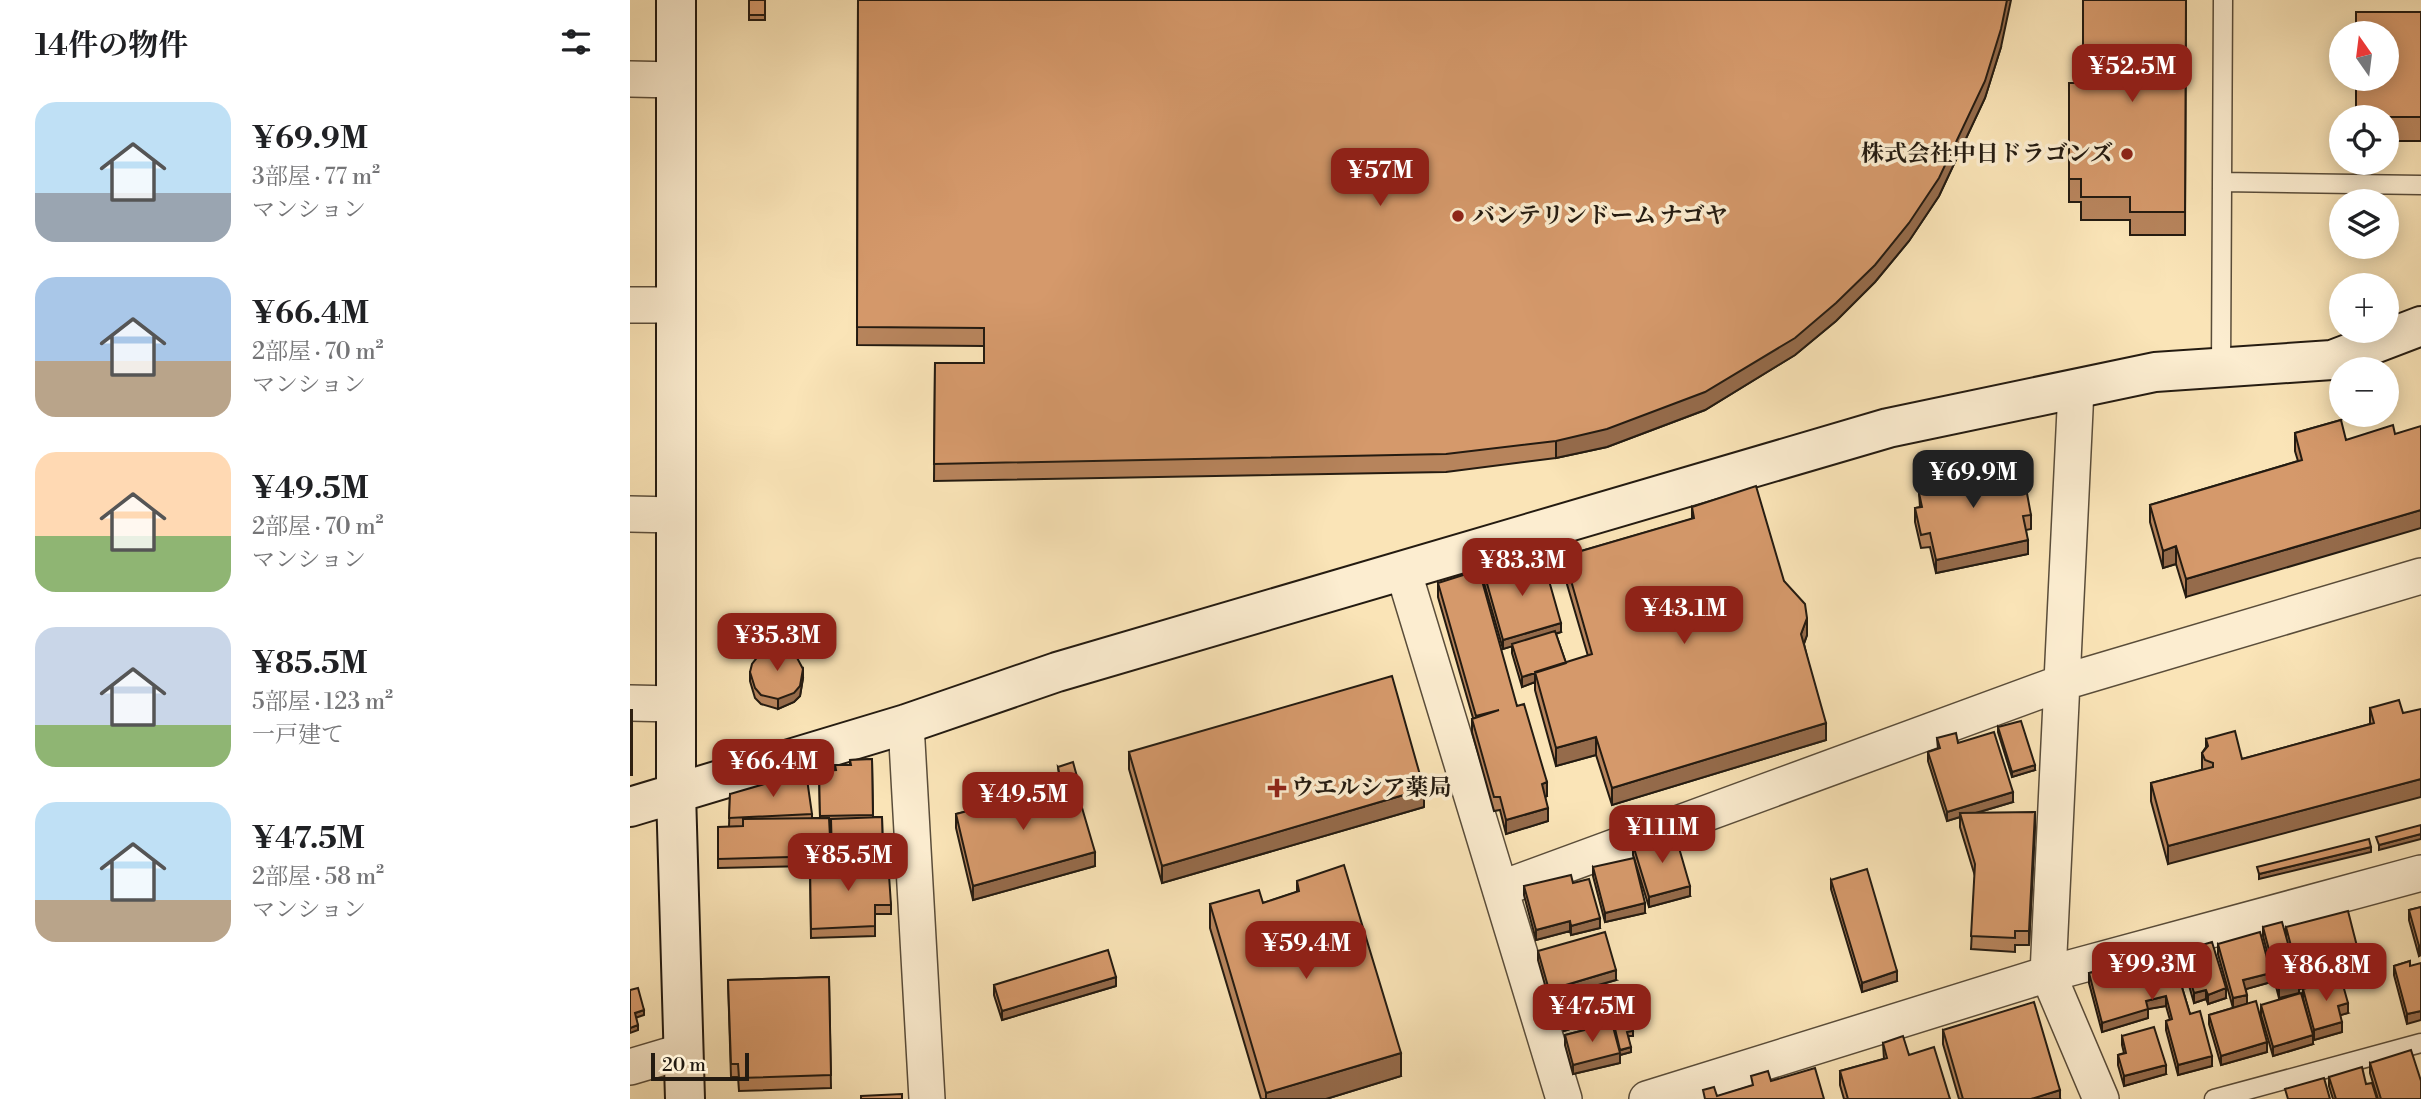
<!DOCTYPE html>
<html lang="ja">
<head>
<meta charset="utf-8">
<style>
	:root { --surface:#fff; --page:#f2f2f2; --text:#202124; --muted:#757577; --accent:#8f2418 }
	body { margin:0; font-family:"Libre Bodoni","Noto Serif JP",serif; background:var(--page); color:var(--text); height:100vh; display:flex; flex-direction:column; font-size:26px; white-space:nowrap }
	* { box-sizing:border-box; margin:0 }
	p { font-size:23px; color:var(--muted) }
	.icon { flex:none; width:38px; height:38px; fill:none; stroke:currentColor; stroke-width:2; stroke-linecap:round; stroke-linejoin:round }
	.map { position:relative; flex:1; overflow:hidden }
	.drawer { display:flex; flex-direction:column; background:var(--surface); width:630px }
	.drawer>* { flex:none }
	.needle { width:46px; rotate:346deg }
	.tools { position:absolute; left:1699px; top:21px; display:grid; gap:14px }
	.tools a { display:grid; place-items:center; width:70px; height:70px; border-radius:50%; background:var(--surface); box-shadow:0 4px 18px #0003; font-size:35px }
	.scale { position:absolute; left:21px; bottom:18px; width:98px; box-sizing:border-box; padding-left:7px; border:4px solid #241b11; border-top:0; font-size:19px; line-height:24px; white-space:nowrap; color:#241b11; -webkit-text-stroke:5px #fcedd0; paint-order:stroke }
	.price { position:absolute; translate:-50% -60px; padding:0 16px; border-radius:14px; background:var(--accent); color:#fff; font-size:23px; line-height:46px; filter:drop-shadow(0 2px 4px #0008) }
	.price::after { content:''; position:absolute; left:50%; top:42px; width:21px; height:16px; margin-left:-10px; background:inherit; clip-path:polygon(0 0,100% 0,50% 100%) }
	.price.active { background:#222; color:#fff }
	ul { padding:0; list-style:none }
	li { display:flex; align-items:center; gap:21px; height:175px; padding:0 35px }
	li span { display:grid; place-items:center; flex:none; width:196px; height:140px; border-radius:21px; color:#555 }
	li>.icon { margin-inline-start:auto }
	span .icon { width:84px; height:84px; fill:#fffc; stroke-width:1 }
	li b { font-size:30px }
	h2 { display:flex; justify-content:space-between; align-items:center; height:84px; padding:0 35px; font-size:30px }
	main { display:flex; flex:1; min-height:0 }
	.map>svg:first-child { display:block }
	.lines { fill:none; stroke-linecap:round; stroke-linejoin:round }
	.lane-casing { stroke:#5a4d3a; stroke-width:21 }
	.street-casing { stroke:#5a4d3a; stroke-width:38 }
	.secondary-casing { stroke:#241b11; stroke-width:42 }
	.lane { stroke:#fcedd0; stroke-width:18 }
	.street { stroke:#fcedd0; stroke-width:35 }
	.secondary { stroke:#fcedd0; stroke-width:38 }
	.wall { fill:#b7845c; stroke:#241b11; stroke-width:2; fill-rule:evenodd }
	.shaded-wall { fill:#956b4b; stroke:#241b11; stroke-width:2 }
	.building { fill:#d5996b; stroke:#241b11; stroke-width:2 }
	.poi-dot { fill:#8f2418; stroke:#fcedd0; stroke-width:2.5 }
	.labels { text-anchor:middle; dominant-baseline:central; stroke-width:7; stroke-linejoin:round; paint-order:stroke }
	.poi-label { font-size:23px; font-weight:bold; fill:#241b11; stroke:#fcedd0; text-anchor:start }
</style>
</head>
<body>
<main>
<section class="drawer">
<h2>14件の物件<svg class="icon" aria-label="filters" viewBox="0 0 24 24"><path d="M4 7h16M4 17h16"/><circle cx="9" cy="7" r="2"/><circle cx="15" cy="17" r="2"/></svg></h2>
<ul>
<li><span style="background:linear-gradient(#bfe0f5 65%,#9aa5b1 0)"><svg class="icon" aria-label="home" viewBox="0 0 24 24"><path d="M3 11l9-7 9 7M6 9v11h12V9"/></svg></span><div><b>¥69.9M</b><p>3部屋 · 77 m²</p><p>マンション</p></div></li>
<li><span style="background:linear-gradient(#a9c7e8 60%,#b9a48a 0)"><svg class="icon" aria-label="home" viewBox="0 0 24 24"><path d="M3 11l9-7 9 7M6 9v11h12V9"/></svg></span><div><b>¥66.4M</b><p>2部屋 · 70 m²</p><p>マンション</p></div></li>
<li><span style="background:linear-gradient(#ffd9b3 60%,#8fb573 0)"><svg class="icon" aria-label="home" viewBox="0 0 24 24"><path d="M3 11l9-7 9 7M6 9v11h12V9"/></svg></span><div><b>¥49.5M</b><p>2部屋 · 70 m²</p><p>マンション</p></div></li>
<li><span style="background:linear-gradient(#c9d6e8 70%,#8fb573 0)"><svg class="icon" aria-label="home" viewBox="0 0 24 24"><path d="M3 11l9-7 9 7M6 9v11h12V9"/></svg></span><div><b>¥85.5M</b><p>5部屋 · 123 m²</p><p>一戸建て</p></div></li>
<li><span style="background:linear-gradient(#bfe0f5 70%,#b9a48a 0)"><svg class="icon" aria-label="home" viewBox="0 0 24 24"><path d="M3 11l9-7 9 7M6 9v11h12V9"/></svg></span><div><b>¥47.5M</b><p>2部屋 · 58 m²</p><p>マンション</p></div></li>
</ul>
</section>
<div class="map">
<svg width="1791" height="1099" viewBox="0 0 1791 1099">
	<rect width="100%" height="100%" fill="#fae4b7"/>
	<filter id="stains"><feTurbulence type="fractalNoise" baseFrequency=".00286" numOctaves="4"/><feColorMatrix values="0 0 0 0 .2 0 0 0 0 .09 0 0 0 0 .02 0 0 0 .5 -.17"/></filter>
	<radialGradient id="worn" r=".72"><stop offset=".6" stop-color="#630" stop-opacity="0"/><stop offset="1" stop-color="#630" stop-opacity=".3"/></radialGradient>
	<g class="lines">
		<g class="lane-casing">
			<path id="lane" d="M1592,182L1791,185
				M1591,368L1593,0
				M1584,1099L1791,1043"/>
		</g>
		<g class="street-casing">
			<path id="street" d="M0,79L46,80
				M0,305H46
				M1446,389L1418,974L1471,1099
				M0,514L45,515
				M773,570L934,1099
				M0,703L45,704
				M276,724L297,1099
				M870,889L1434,682L1791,576
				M0,1067L54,1051
				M1017,1099L1418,974L1791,873"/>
		</g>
		<g class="secondary-casing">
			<path id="secondary" d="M46,0V793L55,1099
				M0,807L276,724L427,672L1258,428L1525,372L1702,360L1791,326"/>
		</g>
		<use href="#lane" class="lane"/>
		<use href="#street" class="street"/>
		<use href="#secondary" class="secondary"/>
	</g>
	<path class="wall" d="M119,0H135V20H119Z
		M228,0L1371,47L1355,98L1309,196L1279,241L1245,282L1206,321L1165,355L1075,410L977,447L926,458L816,472L304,481L305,363H354V346L227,345Z
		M1556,0L1555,235H1500V220H1451V202H1439V83H1453Z
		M1791,12V141H1757V117Z
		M1711,420L1556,597L1546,564L1533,568L1520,522V505L1668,461L1665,451V433Z
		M1311,460L1387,490L1401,515V529L1396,530L1398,554L1306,573L1300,547L1291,548L1285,522V508L1290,507L1289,493L1299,491V485L1312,482L1311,474Z
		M1062,507L1154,581L1177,635L1174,644L1196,740L982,805L966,755L926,766L905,690V682L892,687L882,653V646L873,649L854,583V573L931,632L926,634L936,663L958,656L934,574V556L1062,519Z
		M808,583L887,706L917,796L915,797L918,821L876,834L870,810L864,811L842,732V719L843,718L808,597Z
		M120,672L173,678L170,696L164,702L148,709L131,704L125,698L120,681Z
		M1740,708L1773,713L1538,864L1521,801V783L1572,770V753L1576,747V739L1612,759L1740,724Z
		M1368,727L1405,770L1382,777L1368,732Z
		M1307,738L1328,743L1383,802L1346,813L1405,825L1399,945H1385V952L1341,949L1345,876L1330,827V817L1317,821L1298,761V752L1308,749Z
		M499,752L794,807L532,883L499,769Z
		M242,759L243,817H252L253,861L261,905V914H245V936L181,938L180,866L88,868V827H99L100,794L182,814V818H190L189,771L205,770V765H220V760ZM200,825H201L202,863H201Z
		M428,767L449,789H447L465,866L343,900L326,828V814L342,810V794L360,806L374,802L373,786L392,798L431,788Z
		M1003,845L1060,896L1019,907L1003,855Z
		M963,867L1015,913L975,922L963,876Z
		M1201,880L1267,981L1232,992L1201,889Z
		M667,881L771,1076L696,1099H631L580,928V904L633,903L667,892Z
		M943,883L970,928L941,935L940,931L906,940L894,895V886Z
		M1791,907V955L1789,956L1779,920V910Z
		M1633,927L1656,936V927L1730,967L1695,977V982L1670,989L1669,984V993L1649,998L1633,936Z
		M1588,944L1641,982L1616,989L1617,1004L1637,1052L1591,1065L1579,1024V1015L1603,1008L1588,954Z
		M908,951L986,980L919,999L908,960Z
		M1552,951L1596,998L1578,1004L1576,999L1564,1003L1552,961Z
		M1542,954L1560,1014L1582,1066L1548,1075L1536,1030V1021L1540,1020L1536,1006L1518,1009V1018L1472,1032L1459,983V973Z
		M1780,961L1777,1024L1764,975V966Z
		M199,977L201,1088L109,1091L108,1077H101L98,980Z
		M364,985L486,986L372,1020L364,995Z
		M1673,989L1718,1013L1710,1015L1712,1032L1684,1040L1673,998Z
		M979,1003L1003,1031V1036H998L1001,1052L990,1055V1063L943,1074L935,1045V1035L982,1023Z
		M928,1005L972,1019L934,1031L928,1010Z
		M1631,1005L1683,1044L1643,1056L1631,1015Z
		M1313,1030L1430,1099H1329L1313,1044Z
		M1492,1036L1536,1074L1494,1086L1488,1065V1055L1494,1053L1492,1045Z
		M1253,1043L1279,1055L1320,1099H1214L1210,1085V1071L1254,1059Z
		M1740,1063L1791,1099H1748L1740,1073Z
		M1699,1077L1736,1084L1747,1099H1703L1699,1086Z"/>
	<path class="shaded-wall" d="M1377,0H1381L1371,47L1355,98L1309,196L1279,241L1245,282L1206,321L1165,355L1075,410L977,447L926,458V441Z
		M1791,510V528L1556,597V579Z
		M1398,540V554L1306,573V560Z
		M1546,546V564L1533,568V551Z
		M1177,618V635L1171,651V634Z
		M931,623V632L873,649V640Z
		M173,669V678L170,696L164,702L148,709V699Z
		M905,673V682L892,687V677Z
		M2,710V775H0V766Z
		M1196,723V740L982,805V788Z
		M966,737V755L926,766V748Z
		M1405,765V770L1382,777V772Z
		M1791,779V797L1538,864V846Z
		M917,782V796L912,798V784Z
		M794,789V807L532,883V866Z
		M1383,792V802L1332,817L1330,813V817L1317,821V812Z
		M918,808V821L876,834V820Z
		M1405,812V825L1399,945V931Z
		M1791,834V839L1749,850V845Z
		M1741,847V852L1629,879V874Z
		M465,852V866L343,900V886Z
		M1060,886V896L1019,907V897Z
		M1015,903V913L975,922V913Z
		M970,918V928L941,935V926Z
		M940,921V931L906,940V930Z
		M1791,945V955L1789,956V946Z
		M1730,958V967L1695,977V982L1670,989V980L1693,968Z
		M986,970V980L919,999V990Z
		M1267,971V981L1232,992V983Z
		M1641,973V982L1613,990V980Z
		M486,977V986L372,1020V1011Z
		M1669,983V993L1649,998V988Z
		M1596,988V998L1578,1004V995Z
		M1576,990V999L1564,1003V993Z
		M1617,995V1004L1603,1008V998Z
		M1536,996V1006L1518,1009V1018L1472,1032V1023L1516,1001Z
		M1718,1003V1013L1708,1016V1006Z
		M14,1010V1015L5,1018V1013Z
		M1791,1011V1020L1777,1024V1014Z
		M972,1014V1019L934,1031V1026Z
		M1712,1022V1032L1684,1040V1030Z
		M8,1025V1030L0,1033V1028Z
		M1683,1035V1044L1643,1056V1047Z
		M1637,1042V1052L1591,1065V1056Z
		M1001,1047V1052L990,1055V1063L943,1074V1065Z
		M771,1053V1076L696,1099H636V1093Z
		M1582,1056V1066L1548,1075V1065Z
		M1536,1065V1074L1494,1086V1076Z
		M1430,1090V1099H1401Z"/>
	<path class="building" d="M119,0H135V15H119Z
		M228,0H1377L1371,29L1355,81L1309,178L1279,223L1245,265L1206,303L1165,338L1075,392L977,429L926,441L816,454L304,464L305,363H354V328L227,327Z
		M1453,0H1556L1555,212H1500V197H1451V179H1439V83H1453Z
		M1726,12H1791V117H1726V79H1757V33H1726Z
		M1711,420L1716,440L1763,425L1765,434L1791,426V510L1556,579L1546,546L1533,551L1520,505L1672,460L1665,433Z
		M1342,454L1347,475L1382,467L1387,490L1396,488L1401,515L1393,516L1398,540L1306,560L1300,533L1291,535L1285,508L1292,507L1289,493L1300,491L1299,485L1315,481L1311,460Z
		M1126,486L1154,581L1175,604L1177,618L1171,634L1196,723L982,788L966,737L926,748L905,672L962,654L934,556L1064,518L1062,507Z
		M912,556L931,623L873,640L854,573Z
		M849,570L887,706L894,704L917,782L912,784L918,808L876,820L870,797H864L842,719L869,710L846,716L808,583Z
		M925,631L936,663L892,677L882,644Z
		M149,647L165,654L173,669L170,686L164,693L148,699L131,695L125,688L120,672L122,664L133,650Z
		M762,676L794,789L532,866L499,752Z
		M1769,700L1773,713L1791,709V779L1538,846L1521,783L1583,767V763L1575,760L1572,753L1578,746L1576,739L1605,731L1612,759L1744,723L1740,708Z
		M0,710H2V765L0,766Z
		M1391,721L1405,765L1382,772L1368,727Z
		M1364,732L1383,792L1317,812L1298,752L1310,748L1307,738L1326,733L1328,743Z
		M242,759L243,815L190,816L189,771L206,770L205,765H221L220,760Z
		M443,762L449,784L432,788L428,767Z
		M176,772L182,814L99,818L100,794Z
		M388,782L392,798L445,784L465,852L343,886L326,814L345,809L342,794L355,790L360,806L377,801L373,786Z
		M1405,812L1399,931H1385V938L1341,936L1345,864L1330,813Z
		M252,817L253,854L202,856L201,819Z
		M199,818L201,856L88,859V827L113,826V819Z
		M1791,825V834L1749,845L1746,837Z
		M1045,834L1060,886L1019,897L1003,845Z
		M1739,839L1741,847L1629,874L1627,867Z
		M1004,858L1015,903L975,913L963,867Z
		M258,860L261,905H245V926L181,929L180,864Z
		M714,865L771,1053L636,1093L580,904L629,890L633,903L669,891L667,881Z
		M1237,869L1267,971L1232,983L1201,880Z
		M941,875L943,883L959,879L970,918L941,926L940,921L906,930L894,886Z
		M1791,907V945L1789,946L1779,910Z
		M1718,911L1730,958L1693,968L1695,973L1670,980L1656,927Z
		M1652,922L1669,983L1649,988L1633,927Z
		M975,932L986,970L919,990L908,951Z
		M1630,932L1641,973L1613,980L1617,995L1603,998L1588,944Z
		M1582,942L1596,988L1578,995L1576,990L1564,993L1552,951Z
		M478,950L486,977L372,1011L364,985Z
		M1542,954L1560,1014L1570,1011L1582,1056L1548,1065L1536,1021L1542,1019L1536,996L1516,1001L1518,1009L1472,1023L1459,973Z
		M1780,961V966L1791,963V1011L1777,1014L1764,966Z
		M199,977L201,1075L109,1078L108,1064H101L98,980Z
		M1711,978L1718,1003L1708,1006L1712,1022L1684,1030L1673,989Z
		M8,988L14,1010L5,1013L8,1025L0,1028V990Z
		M965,993L972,1014L934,1026L928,1005Z
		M1671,993L1683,1035L1643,1047L1631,1005Z
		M995,999L1003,1031L997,1032L1001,1047L990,1050L979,1003Z
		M1626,1001L1637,1042L1591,1056L1579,1015Z
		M1404,1002L1430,1090L1401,1099H1333L1313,1030Z
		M982,1023L990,1053L943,1065L935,1035Z
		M1524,1027L1536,1065L1494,1076L1488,1055L1496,1053L1492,1036Z
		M1273,1036L1279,1055L1304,1047L1320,1099H1218L1210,1071L1257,1058L1253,1043Z
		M1781,1050L1791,1081V1099H1751L1740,1063Z
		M1732,1067L1736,1084L1742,1083L1747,1099H1706L1699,1077Z
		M1185,1068L1194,1099H1075L1073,1090L1084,1087L1087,1096L1123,1085L1121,1076L1138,1071L1141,1081Z
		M1694,1078L1700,1099H1658L1655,1089Z
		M272,1094V1099H231V1096Z"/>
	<g class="poi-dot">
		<circle cx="1497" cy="154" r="7"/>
		<circle cx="828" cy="216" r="7"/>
		<path d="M643.5 777.5h7v7h7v7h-7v7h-7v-7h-7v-7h7z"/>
	</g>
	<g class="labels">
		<g class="poi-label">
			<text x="1483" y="154" text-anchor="end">株式会社中日ドラゴンズ</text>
			<text x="842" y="216">バンテリンドーム ナゴヤ</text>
			<text x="661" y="788">ウエルシア薬局</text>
		</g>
	</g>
	<rect width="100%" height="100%" filter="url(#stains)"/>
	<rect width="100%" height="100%" fill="url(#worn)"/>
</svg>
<div class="tools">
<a><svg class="needle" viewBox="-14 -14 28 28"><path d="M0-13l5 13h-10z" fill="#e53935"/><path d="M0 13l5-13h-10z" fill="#757577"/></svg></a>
<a><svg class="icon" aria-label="locate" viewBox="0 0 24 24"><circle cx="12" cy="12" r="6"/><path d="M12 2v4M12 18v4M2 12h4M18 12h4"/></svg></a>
<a><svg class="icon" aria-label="layers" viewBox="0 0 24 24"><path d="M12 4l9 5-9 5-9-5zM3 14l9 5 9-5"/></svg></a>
<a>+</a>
<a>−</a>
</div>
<div class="scale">20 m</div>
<b class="price" style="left:1502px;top:104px">¥52.5M</b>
<b class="price" style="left:750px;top:208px">¥57M</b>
<b class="price active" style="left:1343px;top:510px">¥69.9M</b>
<b class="price" style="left:892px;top:598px">¥83.3M</b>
<b class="price" style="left:1054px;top:646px">¥43.1M</b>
<b class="price" style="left:147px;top:673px">¥35.3M</b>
<b class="price" style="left:143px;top:799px">¥66.4M</b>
<b class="price" style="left:393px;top:832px">¥49.5M</b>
<b class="price" style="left:1032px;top:865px">¥111M</b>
<b class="price" style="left:218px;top:893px">¥85.5M</b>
<b class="price" style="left:676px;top:981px">¥59.4M</b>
<b class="price" style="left:1522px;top:1002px">¥99.3M</b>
<b class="price" style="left:1696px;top:1003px">¥86.8M</b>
<b class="price" style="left:962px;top:1044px">¥47.5M</b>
</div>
</main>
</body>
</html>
